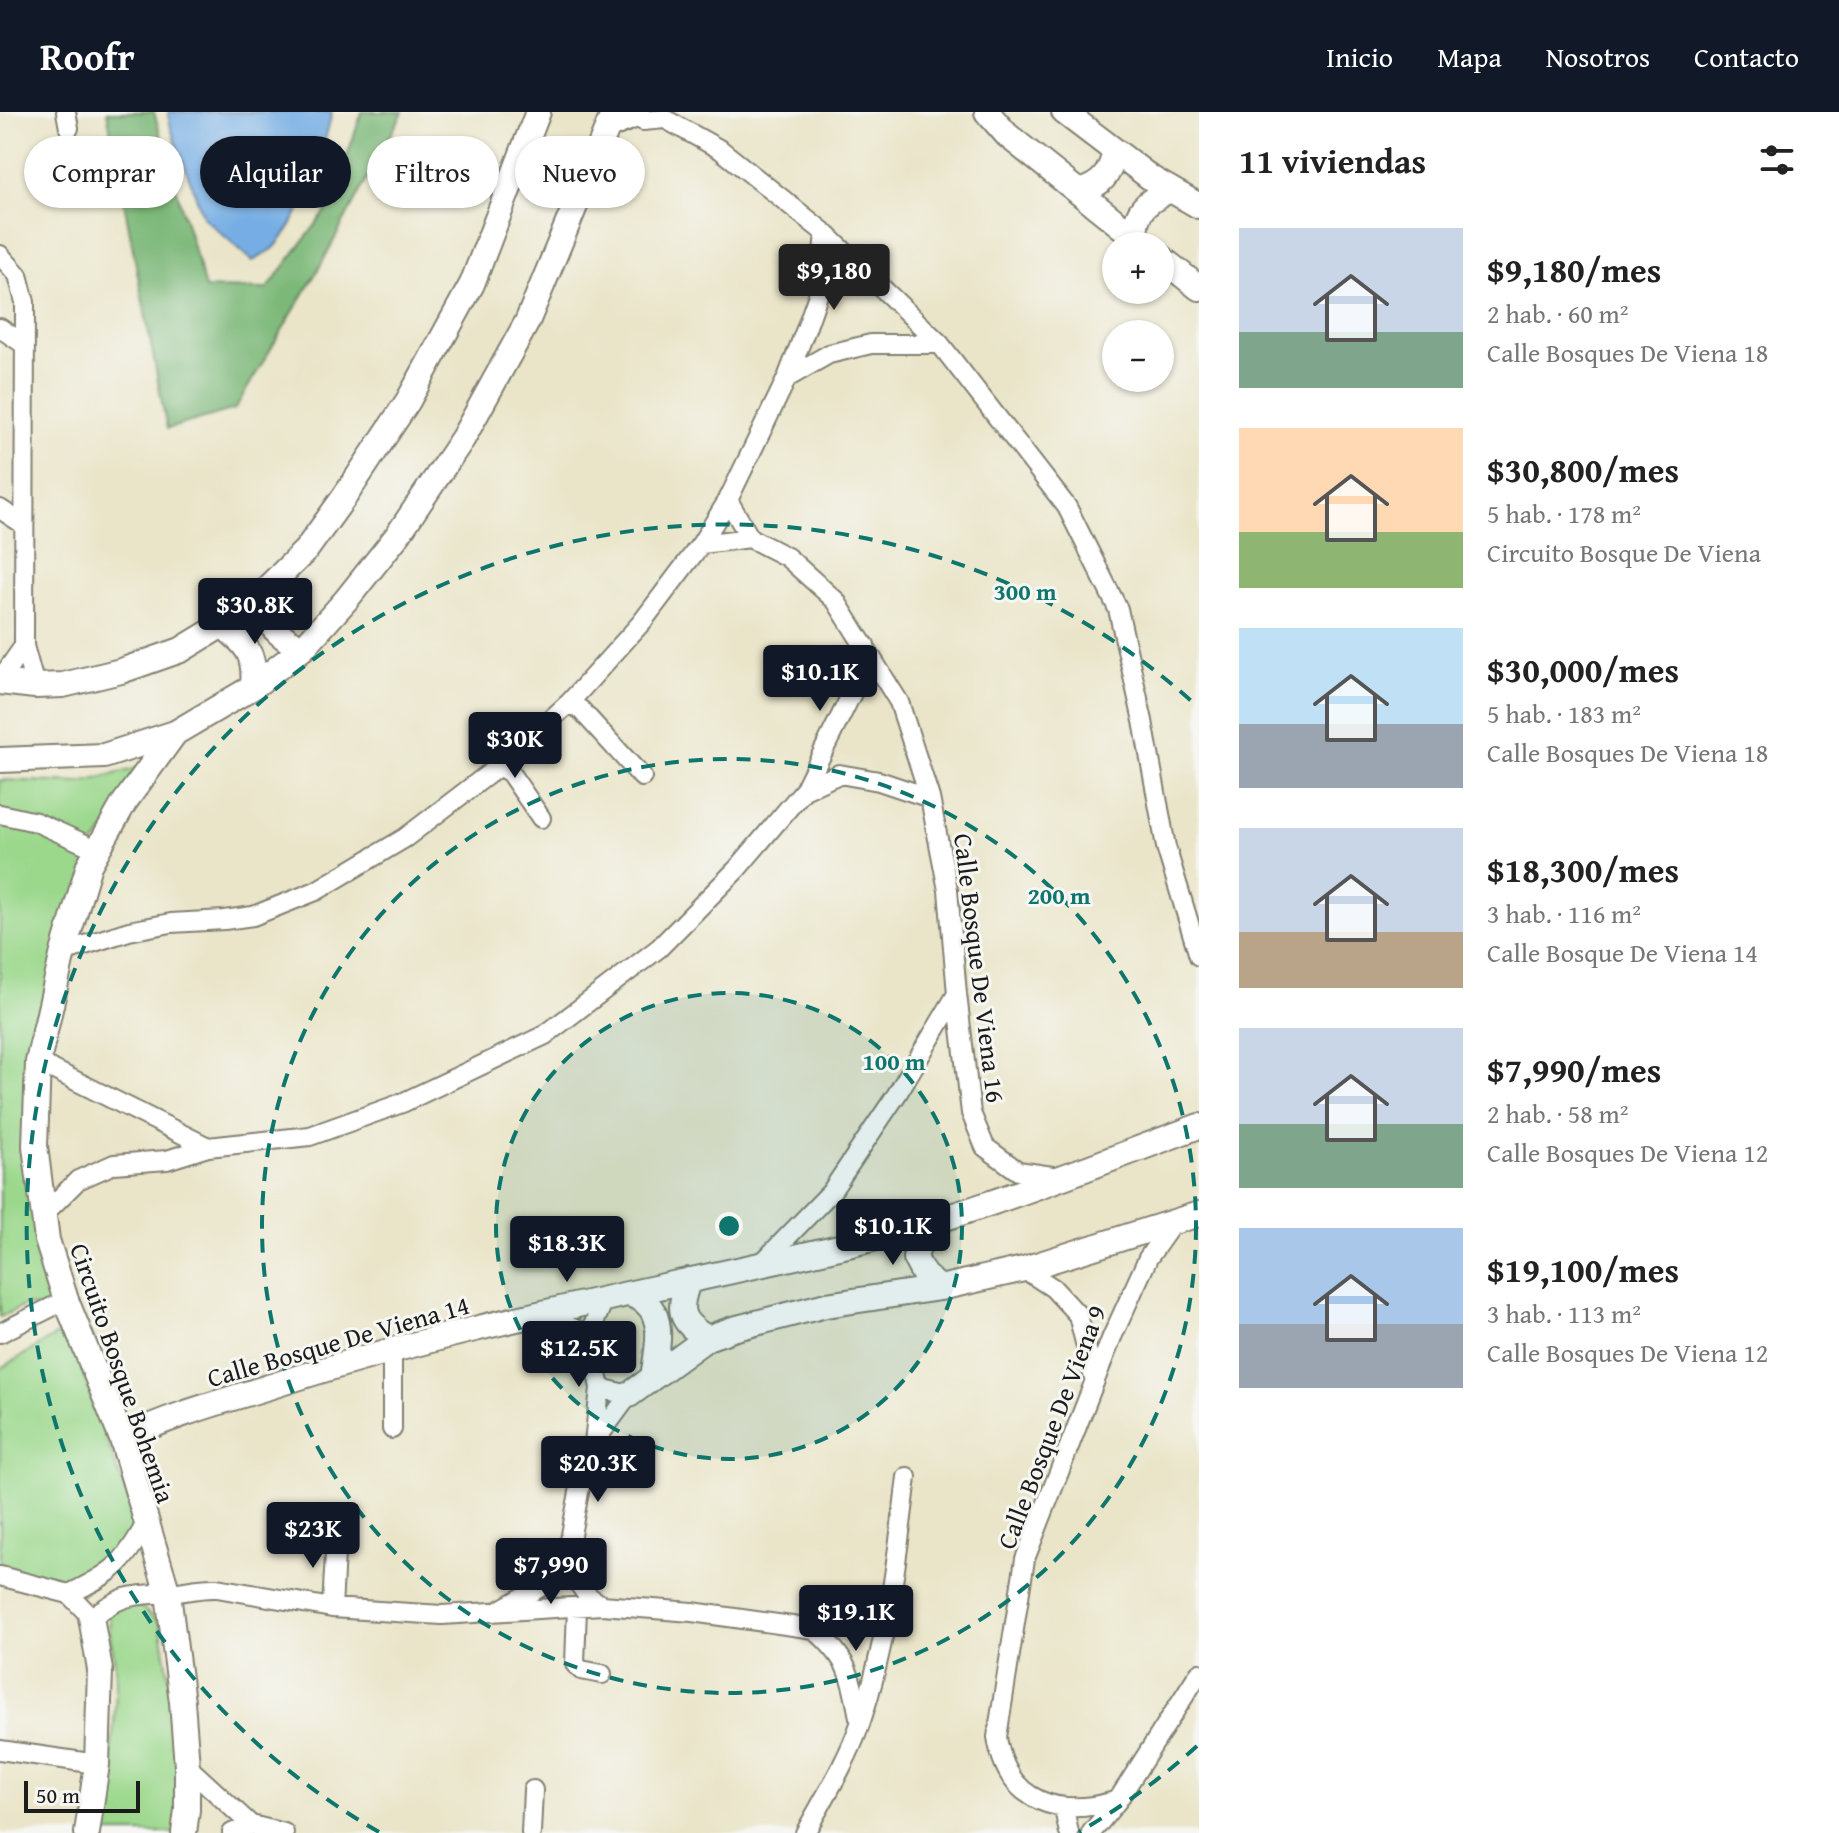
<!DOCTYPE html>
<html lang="es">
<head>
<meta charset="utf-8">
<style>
	:root { --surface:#fff; --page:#f2f2f2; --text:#222; --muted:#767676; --accent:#111827 }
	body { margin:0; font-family:"Gentium Book Plus",serif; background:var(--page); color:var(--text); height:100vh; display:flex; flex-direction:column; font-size:30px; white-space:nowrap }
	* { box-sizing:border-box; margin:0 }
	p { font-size:26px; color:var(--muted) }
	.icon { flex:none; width:44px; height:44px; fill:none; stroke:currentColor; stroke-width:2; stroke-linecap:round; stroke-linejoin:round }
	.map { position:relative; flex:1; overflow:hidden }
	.panel { display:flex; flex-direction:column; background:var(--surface); width:640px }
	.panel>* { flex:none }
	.banner { position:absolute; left:24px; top:24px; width:760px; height:72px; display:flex; gap:16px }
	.tools { position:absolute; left:1102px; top:120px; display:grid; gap:16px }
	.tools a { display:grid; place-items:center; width:72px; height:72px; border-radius:50%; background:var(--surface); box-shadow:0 2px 6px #0004; font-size:40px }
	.scale { position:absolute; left:24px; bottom:20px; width:116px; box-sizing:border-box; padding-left:8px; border:4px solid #1c1c1c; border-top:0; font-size:22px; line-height:28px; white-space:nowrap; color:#1c1c1c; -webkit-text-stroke:6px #f6f6f2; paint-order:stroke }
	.price { position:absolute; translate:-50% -68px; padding:0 18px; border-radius:8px; background:var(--accent); color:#fff; font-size:26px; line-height:52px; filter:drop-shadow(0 2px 4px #0008) }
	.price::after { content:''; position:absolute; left:50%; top:48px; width:24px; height:18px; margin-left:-12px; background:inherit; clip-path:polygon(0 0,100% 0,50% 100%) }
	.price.active { background:#222; color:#fff }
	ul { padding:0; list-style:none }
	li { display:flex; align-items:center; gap:24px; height:200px; padding:0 40px }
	li span { display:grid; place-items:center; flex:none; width:224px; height:160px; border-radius:0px; color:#555 }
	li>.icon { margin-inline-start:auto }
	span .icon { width:96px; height:96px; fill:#fffc; stroke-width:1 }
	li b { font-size:34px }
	h2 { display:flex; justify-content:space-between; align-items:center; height:96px; padding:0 40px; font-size:34px }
	.pill { padding:0 28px; border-radius:36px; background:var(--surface); box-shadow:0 2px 6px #0004; font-size:28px; line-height:72px }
	.pill.active { background:var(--accent); color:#fff }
	header { display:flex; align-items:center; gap:48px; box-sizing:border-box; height:112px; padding:0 40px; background:var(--accent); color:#fff }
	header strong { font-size:38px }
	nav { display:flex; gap:44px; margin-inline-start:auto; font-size:28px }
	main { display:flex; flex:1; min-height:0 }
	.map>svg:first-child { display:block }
	.green { fill:#9bd88c; stroke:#5c7a54; stroke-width:2 }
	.forest { fill:#7cb878; stroke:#4c6a4a; stroke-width:2 }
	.water { fill:#75ade4; stroke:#486480; stroke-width:2 }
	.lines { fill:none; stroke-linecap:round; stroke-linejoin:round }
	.street-casing { stroke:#838072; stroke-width:22 }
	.secondary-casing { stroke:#838072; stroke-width:28 }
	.street { stroke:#fff; stroke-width:18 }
	.secondary { stroke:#fff; stroke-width:24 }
	.ring { fill:none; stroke:#0f766e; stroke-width:4; stroke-dasharray:14 10 }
	.labels { text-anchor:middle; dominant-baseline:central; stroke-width:6; stroke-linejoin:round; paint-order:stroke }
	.street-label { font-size:26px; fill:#1c1c1c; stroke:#f6f6f2 }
	.centre { fill:#0f766e; stroke:#f6f6f2; stroke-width:4 }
	.ring-label { font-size:24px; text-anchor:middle; font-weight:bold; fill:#0f766e; stroke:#f6f6f2; stroke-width:6; stroke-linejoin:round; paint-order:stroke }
</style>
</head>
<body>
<header>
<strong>Roofr</strong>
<nav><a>Inicio</a><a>Mapa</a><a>Nosotros</a><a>Contacto</a></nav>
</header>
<main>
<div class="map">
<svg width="1199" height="1721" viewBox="0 0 1199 1721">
	<rect width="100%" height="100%" fill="#f6f6f2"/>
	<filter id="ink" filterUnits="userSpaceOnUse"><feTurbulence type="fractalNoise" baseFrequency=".0125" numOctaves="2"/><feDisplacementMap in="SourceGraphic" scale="16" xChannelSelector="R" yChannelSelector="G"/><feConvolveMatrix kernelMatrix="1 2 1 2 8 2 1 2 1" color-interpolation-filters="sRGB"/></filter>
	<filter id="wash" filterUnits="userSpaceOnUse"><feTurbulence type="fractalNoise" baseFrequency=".006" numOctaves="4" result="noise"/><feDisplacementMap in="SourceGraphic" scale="32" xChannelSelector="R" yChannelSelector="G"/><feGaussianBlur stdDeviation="1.8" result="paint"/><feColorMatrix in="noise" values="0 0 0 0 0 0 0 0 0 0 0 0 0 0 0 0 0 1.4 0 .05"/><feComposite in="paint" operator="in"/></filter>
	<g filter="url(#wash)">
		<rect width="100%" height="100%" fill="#eae5c9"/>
		<path class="green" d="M157,651L93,734L30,995L58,1185L42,1197L26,1193L0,1205V668L81,671Z
			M67,1217L139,1418L96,1468L45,1469L0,1458V1257Z
			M123,1490L141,1495L160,1511L175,1604L181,1721H99C107,1670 116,1620 116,1567C116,1544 107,1523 110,1500Z"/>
		<path class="forest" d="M107,0H154L205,176L267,177L330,94L362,0H403L318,158L235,297L167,317Z"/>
		<path class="water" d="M168,0H332C322,43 305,102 275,135C269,141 260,145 253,149L204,106L171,17Z"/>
	</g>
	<g filter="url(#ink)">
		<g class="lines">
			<g class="street-casing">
				<path id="street" d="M66,0L69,16
					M607,18L642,4L643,9L665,7L721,38L825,121L940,232L1067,395L1118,497L1143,609L1166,735L1199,844
					M0,143L18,163L25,190L24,534L35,574
					M0,216L25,233
					M787,266L829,242L871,232H940
					M728,388L750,426
					M0,397L23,412
					M701,432L750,426L787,445L836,489L899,590L930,686L948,778L957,882L971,1001L985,1035L1018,1059L1059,1065
					M0,568L24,534
					M569,591L581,598L642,665
					M499,654L510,661L541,706
					M804,678L856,573L865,533
					M0,702L36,710L96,737
					M63,840L129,819L171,811L224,808L253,804L316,779L405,726L499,654L569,591L642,510L701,432L728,388L787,266L806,217L819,180L825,121
					M38,950L208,1035L310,1024L402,991L545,923L659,836L737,757L804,678L839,662L879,669L930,686
					M43,1103L78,1068L114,1052L167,1048L208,1035
					M760,1153L831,1080L897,982L957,882
					M1024,1157L1053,1176L1078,1203L1094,1266
					M540,1202L589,1223
					M0,1221L66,1188
					M392,1239V1317
					M595,1329L629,1283L600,1276
					M567,1444C575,1466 581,1483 602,1493
					M0,1464L69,1482L91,1505C125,1482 127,1484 167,1481C184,1480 199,1475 217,1476L332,1496L442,1503L602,1493L692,1500L814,1517L860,1501L894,1480
					M69,1482C111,1462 124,1453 146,1411
					M577,1495L575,1552L581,1558L602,1562
					M332,1496L336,1423
					M502,1497L546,1472L567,1444L580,1375L594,1331L600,1276L589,1223L604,1188
					M814,1517C849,1548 850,1561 859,1605
					M0,1638L97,1652
					M187,1654L251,1713L284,1721
					M1118,1688C1060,1706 1007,1692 997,1625L1025,1447L1112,1225L1148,1146L1172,1112
					M1064,1697L1069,1721
					M232,1721L251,1713
					M531,1721L533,1678
					M805,1721C824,1686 847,1650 860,1612C887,1532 897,1448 907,1365
					M1091,1721L1118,1688L1199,1561"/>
			</g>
			<g class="secondary-casing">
				<path id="secondary" d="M987,0L1007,23L1146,134
					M1064,0L1152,67L1199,94
					M1079,80C1102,73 1110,63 1115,39
					M1135,125C1135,97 1146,91 1169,78
					M1160,145L1199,176
					M257,486C266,511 278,525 303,536
					M222,513C247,533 256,542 253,575
					M0,570L35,574L63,573L121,559L181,538L222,513L257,486L306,438L345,384L408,289L472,172L538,0
					M175,621L124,691L89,753L63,840L38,950L35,1034L47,1128L66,1188L122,1327L168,1482L182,1590L187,1654V1698L184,1721
					M0,648L104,644L175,621L253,575L303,536L346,488L397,424L463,326L527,210L614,0
					M924,1113L915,1146L924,1163L940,1176
					M689,1168C677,1198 679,1209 707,1226
					M629,1182C634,1184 642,1187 646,1191C666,1208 656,1243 653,1265
					M629,1283L707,1226L733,1217L826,1193L940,1176L1024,1157L1199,1102
					M122,1327C171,1303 224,1289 275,1273C459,1213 651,1179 839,1135C962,1107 1081,1058 1199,1014
					M87,1721L97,1652L100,1558L91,1505"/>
			</g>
			<use href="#street" class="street"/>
			<use href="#secondary" class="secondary"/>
		</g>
	</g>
	<circle cx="729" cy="1114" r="233" fill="#0f766e" fill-opacity=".12"/>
	<g class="ring">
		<circle cx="729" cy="1114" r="233"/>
		<circle cx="729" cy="1114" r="467"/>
		<path d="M1197 1634A700 700 0 0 1 1079 1720M379 1720A700 700 0 1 1 1197 594"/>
	</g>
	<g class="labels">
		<g class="street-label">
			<text transform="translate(980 856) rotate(83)">Calle Bosque De Viena 16</text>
			<text transform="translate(338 1229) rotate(-16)">Calle Bosque De Viena 14</text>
			<text transform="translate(123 1261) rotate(71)">Circuito Bosque Bohemia</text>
			<text transform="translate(1051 1315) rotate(-69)">Calle Bosque De Viena 9</text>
		</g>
	</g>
	<circle cx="729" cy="1114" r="12" class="centre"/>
	<g class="ring-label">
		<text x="1025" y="488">300 m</text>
		<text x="1059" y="792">200 m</text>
		<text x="894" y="958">100 m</text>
	</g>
</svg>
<div class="tools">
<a>+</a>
<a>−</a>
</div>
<div class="scale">50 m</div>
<b class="price active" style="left:834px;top:200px">$9,180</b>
<b class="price" style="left:255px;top:534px">$30.8K</b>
<b class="price" style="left:820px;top:601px">$10.1K</b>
<b class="price" style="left:515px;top:668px">$30K</b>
<b class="price" style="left:893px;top:1155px">$10.1K</b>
<b class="price" style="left:567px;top:1172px">$18.3K</b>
<b class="price" style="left:579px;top:1277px">$12.5K</b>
<b class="price" style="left:598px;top:1392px">$20.3K</b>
<b class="price" style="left:313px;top:1458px">$23K</b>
<b class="price" style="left:551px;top:1494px">$7,990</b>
<b class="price" style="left:856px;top:1541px">$19.1K</b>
<div class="banner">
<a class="pill">Comprar</a>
<a class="pill active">Alquilar</a>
<a class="pill">Filtros</a>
<a class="pill">Nuevo</a>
</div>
</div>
<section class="panel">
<h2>11 viviendas<svg class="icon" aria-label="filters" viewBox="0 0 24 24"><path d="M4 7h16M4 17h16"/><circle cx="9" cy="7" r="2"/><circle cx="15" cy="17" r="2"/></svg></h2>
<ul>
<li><span style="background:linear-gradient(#c9d6e8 65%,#7fa58c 0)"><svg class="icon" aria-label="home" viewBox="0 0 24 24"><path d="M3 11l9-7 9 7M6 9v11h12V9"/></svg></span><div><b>$9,180/mes</b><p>2 hab. · 60 m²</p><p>Calle Bosques De Viena 18</p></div></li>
<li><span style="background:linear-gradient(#ffd9b3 65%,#8fb573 0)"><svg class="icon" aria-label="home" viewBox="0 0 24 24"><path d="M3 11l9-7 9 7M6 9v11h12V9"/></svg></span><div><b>$30,800/mes</b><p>5 hab. · 178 m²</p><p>Circuito Bosque De Viena</p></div></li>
<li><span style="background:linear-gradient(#bfe0f5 60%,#9aa5b1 0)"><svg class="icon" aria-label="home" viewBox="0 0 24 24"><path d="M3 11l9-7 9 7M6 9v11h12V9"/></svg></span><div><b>$30,000/mes</b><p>5 hab. · 183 m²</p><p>Calle Bosques De Viena 18</p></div></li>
<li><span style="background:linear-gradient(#c9d6e8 65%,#b9a48a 0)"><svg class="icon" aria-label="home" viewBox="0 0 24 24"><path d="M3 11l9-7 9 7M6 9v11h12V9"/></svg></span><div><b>$18,300/mes</b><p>3 hab. · 116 m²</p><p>Calle Bosque De Viena 14</p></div></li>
<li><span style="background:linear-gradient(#c9d6e8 60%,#7fa58c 0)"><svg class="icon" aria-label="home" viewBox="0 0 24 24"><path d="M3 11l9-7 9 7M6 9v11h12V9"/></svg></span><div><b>$7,990/mes</b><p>2 hab. · 58 m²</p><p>Calle Bosques De Viena 12</p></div></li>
<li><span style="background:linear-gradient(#a9c7e8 60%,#9aa5b1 0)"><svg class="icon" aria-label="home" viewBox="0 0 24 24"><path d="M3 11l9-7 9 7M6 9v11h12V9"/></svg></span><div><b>$19,100/mes</b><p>3 hab. · 113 m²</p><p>Calle Bosques De Viena 12</p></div></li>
</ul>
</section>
</main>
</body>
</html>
